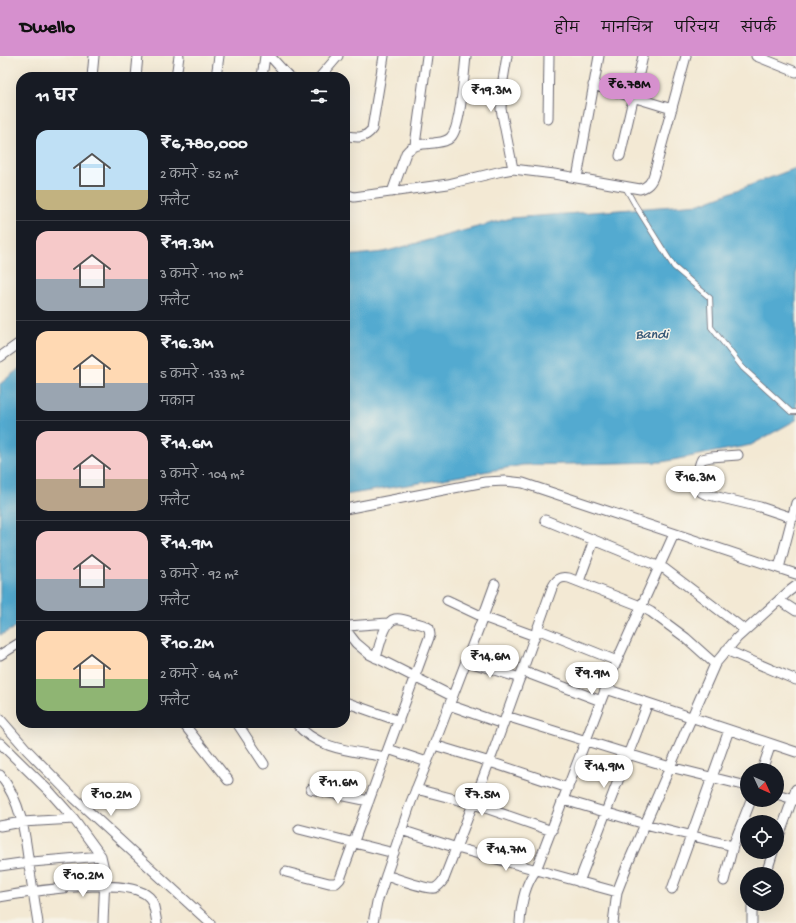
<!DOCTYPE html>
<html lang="hi">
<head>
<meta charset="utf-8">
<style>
	:root { --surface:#171b24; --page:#242831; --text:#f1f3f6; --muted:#9ea1a6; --line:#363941; --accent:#d690ce }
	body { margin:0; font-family:"Gochi Hand","Playpen Sans Deva",sans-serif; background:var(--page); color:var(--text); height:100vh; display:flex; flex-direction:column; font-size:15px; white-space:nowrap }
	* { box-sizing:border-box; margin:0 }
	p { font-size:13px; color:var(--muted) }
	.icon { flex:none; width:22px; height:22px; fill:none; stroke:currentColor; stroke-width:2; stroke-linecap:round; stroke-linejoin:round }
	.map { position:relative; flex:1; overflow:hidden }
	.panel { position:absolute; left:16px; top:16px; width:334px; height:656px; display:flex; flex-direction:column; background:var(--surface); border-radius:16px; box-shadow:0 4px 16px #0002 }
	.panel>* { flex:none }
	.needle { width:26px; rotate:134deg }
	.tools { position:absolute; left:740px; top:707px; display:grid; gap:8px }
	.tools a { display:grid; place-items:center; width:44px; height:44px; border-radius:50%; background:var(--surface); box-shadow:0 4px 16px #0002; font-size:20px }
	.price { position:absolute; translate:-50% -34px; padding:0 9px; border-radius:14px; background:#fff; color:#222; font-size:13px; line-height:26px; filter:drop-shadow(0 1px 2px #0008) }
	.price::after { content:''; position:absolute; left:50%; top:24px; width:12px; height:9px; margin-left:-6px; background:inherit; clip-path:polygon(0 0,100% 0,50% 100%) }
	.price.current { background:var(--accent); color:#111 }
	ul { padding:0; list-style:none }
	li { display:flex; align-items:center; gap:12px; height:100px; padding:0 20px }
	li+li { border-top:1px solid var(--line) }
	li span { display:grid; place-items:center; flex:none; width:112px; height:80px; border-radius:12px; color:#555 }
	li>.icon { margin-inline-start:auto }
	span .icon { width:48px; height:48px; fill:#fffc; stroke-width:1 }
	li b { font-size:17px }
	h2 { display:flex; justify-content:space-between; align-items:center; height:48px; padding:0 20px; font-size:17px }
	header { display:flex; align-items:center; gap:24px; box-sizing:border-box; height:56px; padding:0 20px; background:var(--accent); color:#111 }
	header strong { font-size:19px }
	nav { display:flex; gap:22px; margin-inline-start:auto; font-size:14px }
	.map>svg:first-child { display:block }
	.water { fill:#53aad0; stroke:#3a6686 }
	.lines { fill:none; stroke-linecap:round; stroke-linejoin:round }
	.lane-casing { stroke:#6b6871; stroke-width:6 }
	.street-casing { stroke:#6b6871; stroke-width:11 }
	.lane { stroke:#fff; stroke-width:4.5 }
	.street { stroke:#fff; stroke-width:9 }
	.labels { text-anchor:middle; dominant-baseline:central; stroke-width:3; stroke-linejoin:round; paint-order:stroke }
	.water-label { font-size:14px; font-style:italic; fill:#365877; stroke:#f7f3e8 }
</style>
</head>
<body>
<header>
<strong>Dwello</strong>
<nav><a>होम</a><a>मानचित्र</a><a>परिचय</a><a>संपर्क</a></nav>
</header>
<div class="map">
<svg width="796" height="867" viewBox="0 0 796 867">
	<rect width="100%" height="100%" fill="#f7f3e8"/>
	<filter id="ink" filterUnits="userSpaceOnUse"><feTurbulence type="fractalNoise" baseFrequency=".025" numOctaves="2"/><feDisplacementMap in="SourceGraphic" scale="8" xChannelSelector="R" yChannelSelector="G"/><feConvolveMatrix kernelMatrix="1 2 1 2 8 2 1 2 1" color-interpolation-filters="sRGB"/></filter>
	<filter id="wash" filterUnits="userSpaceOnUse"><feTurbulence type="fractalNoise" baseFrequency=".012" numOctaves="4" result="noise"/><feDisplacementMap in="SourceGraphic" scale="16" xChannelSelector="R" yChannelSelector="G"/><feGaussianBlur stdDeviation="0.9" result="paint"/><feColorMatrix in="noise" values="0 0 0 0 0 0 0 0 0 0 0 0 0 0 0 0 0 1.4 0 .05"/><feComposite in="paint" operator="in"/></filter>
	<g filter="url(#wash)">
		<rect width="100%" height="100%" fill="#f3e9d4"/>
		<path class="water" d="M796,112V364L751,389L662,406L523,409L438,424L345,439V200L384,196L511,162L700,148Z
			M21,311V569L0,579V328Z"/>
	</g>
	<g filter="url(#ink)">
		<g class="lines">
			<g class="lane-casing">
				<path id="lane" d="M625,131L634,147L674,211L710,242L711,271L743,312L791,356H796"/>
			</g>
			<g class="street-casing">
				<path id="street" d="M270,0L289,21
					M507,0L502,30L501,53L513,113
					M756,0L796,16
					M92,21L94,0
					M136,21L138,0
					M176,21L179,0
					M216,21L219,0
					M262,21L265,0
					M320,21L338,0
					M593,29L672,53
					M548,63L549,0
					M345,79C356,82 365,83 372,73L384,0
					M415,89L427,0
					M620,100L643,0
					M577,122L599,0
					M392,136L406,97C413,88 423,88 434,87C440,86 447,86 451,81C461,71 464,17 466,0
					M345,138L354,141L448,128L502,115L513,113L554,118L640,133C648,131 652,126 654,118L686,0
					M0,301L21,286
					M738,399L711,401L702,403C699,407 695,428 697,432C698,435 703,437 705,438L760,451L793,462
					M345,453L485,426L505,425L523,427L796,518
					M545,464L665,513L745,574
					M779,512L796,447
					M579,525L594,484
					M447,544L483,561L535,580
					M779,544L796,555
					M345,573L356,587L369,598L452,640
					M345,573L348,570L388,567
					M537,573L617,605
					M726,594L796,624
					M0,599L21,586
					M466,605L520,622
					M522,615L601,645
					M606,633L796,696
					M345,646L399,665
					M449,649L503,668
					M506,660L670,711L747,730
					M0,663L27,694L72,740L210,867
					M183,667L228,724
					M237,667L264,708
					M296,667C317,694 354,695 385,701
					M0,687L50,736L74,763L101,800L104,813L105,820L103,867
					M434,689L490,706L568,732
					M388,693L427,706
					M762,714L771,688
					M0,719C21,745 25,777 29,809C32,828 35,848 38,867
					M311,733L369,745
					M416,733L474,748L552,775
					M777,738L796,744
					M564,744L645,768L733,790
					M0,770L22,766L74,763
					M299,773L394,797
					M401,774L457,792L617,836
					M777,786L796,733
					M0,810L21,807L101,800
					M286,816L329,827H336L340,823L430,579L429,572C424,568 417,567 411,566C406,564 400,562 395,563C384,565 379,592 376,602
					M766,818L773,796
					M386,819C396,822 427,834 435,832C439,830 442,826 444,823L495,691L552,532C556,524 560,520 569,522L638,549L651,556L686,582L715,608
					M724,825L733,790L751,744
					M579,826L648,647
					M672,833L729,674
					M0,841C29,836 127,819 149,841C155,847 155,859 157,867
					M752,848V867
					M373,867L377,846L411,746L434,689L483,561L495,528
					M520,867C521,849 525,828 536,814L614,611L674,478
					M613,867L617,836L629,805L715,608L737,582L788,536L796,530"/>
			</g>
			<use href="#lane" class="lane"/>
			<use href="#street" class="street"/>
		</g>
	</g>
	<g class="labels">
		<g class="water-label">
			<text x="652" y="279">Bandi</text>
		</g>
	</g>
</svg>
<div class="tools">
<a><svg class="needle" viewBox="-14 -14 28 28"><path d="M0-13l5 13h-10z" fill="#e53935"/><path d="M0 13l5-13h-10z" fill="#9ea1a6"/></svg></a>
<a><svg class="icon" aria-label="locate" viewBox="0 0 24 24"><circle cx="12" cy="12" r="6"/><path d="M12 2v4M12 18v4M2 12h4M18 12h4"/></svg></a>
<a><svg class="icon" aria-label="layers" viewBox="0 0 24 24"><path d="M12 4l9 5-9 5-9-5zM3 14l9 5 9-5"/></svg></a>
</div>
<b class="price current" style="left:629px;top:51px">₹6.78M</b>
<b class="price" style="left:491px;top:57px">₹19.3M</b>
<b class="price" style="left:695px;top:444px">₹16.3M</b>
<b class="price" style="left:490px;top:623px">₹14.6M</b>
<b class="price" style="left:592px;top:640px">₹9.9M</b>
<b class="price" style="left:604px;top:733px">₹14.9M</b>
<b class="price" style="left:338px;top:749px">₹11.6M</b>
<b class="price" style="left:111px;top:761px">₹10.2M</b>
<b class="price" style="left:482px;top:761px">₹7.5M</b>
<b class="price" style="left:506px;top:816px">₹14.7M</b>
<b class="price" style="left:83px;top:842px">₹10.2M</b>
<section class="panel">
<h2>11 घर<svg class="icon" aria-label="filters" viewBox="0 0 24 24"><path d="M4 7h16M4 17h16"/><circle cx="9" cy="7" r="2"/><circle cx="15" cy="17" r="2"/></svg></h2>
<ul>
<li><span style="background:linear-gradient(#bfe0f5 75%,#c2b280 0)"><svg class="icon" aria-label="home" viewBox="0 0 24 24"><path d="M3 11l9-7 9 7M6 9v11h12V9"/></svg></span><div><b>₹6,780,000</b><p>2 कमरे · 52 m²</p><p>फ़्लैट</p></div></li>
<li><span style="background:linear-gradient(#f6c9c9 60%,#9aa5b1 0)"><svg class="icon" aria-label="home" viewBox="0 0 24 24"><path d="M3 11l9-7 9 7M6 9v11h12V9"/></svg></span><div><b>₹19.3M</b><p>3 कमरे · 110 m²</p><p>फ़्लैट</p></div></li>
<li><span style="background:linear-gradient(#ffd9b3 65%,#9aa5b1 0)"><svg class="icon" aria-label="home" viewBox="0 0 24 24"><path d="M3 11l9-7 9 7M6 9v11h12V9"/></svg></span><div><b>₹16.3M</b><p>5 कमरे · 133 m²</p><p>मकान</p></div></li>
<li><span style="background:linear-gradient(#f6c9c9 60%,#b9a48a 0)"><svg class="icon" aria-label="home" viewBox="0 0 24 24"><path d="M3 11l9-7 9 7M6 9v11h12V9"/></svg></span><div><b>₹14.6M</b><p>3 कमरे · 104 m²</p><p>फ़्लैट</p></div></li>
<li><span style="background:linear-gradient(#f6c9c9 60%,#9aa5b1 0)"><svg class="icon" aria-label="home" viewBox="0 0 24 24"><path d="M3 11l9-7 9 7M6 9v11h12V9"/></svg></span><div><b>₹14.9M</b><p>3 कमरे · 92 m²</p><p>फ़्लैट</p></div></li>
<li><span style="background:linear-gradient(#ffd9b3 60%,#8fb573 0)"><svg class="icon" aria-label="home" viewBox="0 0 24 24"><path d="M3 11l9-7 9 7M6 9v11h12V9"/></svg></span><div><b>₹10.2M</b><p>2 कमरे · 64 m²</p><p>फ़्लैट</p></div></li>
</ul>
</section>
</div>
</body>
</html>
